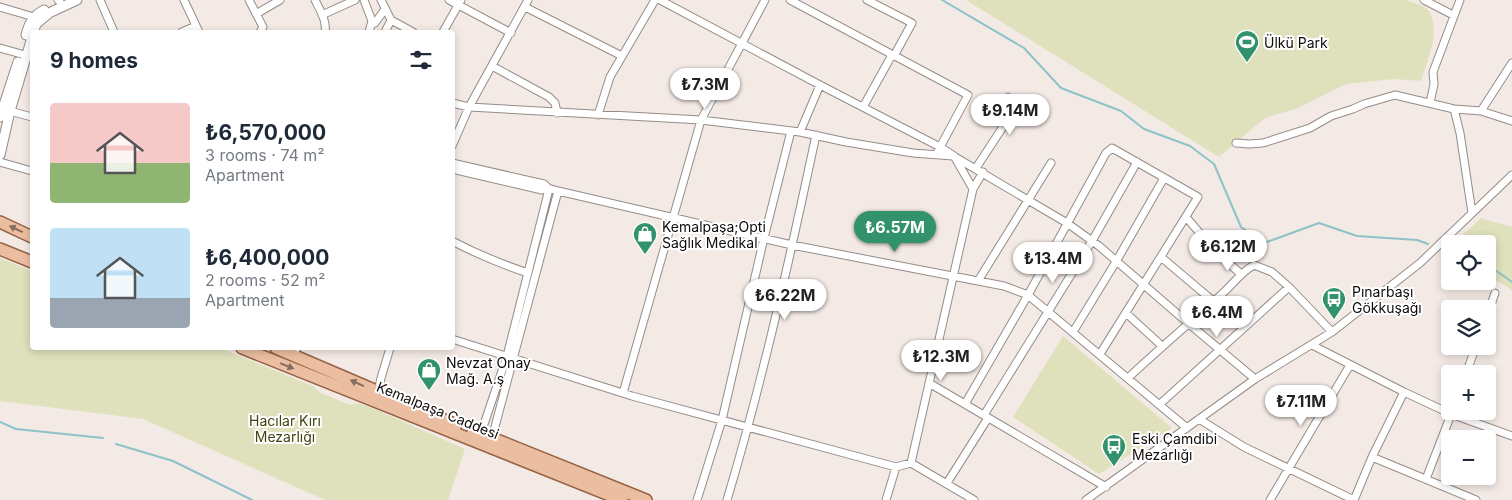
<!DOCTYPE html>
<html lang="en">
<head>
<meta charset="utf-8">
<style>
	:root { --surface:#fff; --page:#f6f6f7; --text:#1f2937; --muted:#747a83; --accent:#31926b }
	body { margin:0; font-family:Inter,sans-serif; background:var(--page); color:var(--text); height:100vh; display:flex; flex-direction:column; font-size:19px; white-space:nowrap }
	* { box-sizing:border-box; margin:0 }
	p { font-size:16px; color:var(--muted) }
	.icon { flex:none; width:28px; height:28px; fill:none; stroke:currentColor; stroke-width:2; stroke-linecap:round; stroke-linejoin:round }
	.map { position:relative; flex:1; overflow:hidden }
	.drawer { position:absolute; left:30px; top:30px; width:425px; height:320px; display:flex; flex-direction:column; background:var(--surface); border-radius:5px; box-shadow:0 2px 8px #0003 }
	.drawer>* { flex:none }
	.controls { position:absolute; left:1441px; top:235px; display:grid; gap:10px }
	.controls a { display:grid; place-items:center; width:55px; height:55px; border-radius:5px; background:var(--surface); box-shadow:0 2px 8px #0003; font-size:25px }
	.price { position:absolute; translate:-50% -42px; padding:0 11px; border-radius:18px; background:#fff; color:#222; font-size:16px; line-height:32px; filter:drop-shadow(0 1px 2px #0008) }
	.price::after { content:''; position:absolute; left:50%; top:30px; width:15px; height:11px; margin-left:-8px; background:inherit; clip-path:polygon(0 0,100% 0,50% 100%) }
	.price.selected { background:var(--accent); color:#fff }
	ul { padding:0; list-style:none }
	li { display:flex; align-items:center; gap:15px; height:125px; padding:0 20px }
	li span { display:grid; place-items:center; flex:none; width:140px; height:100px; border-radius:5px; color:#555 }
	li>.icon { margin-inline-start:auto }
	span .icon { width:60px; height:60px; fill:#fffc; stroke-width:1 }
	li b { font-size:21px }
	h2 { display:flex; justify-content:space-between; align-items:center; height:60px; padding:0 20px; font-size:21px }
	.map>svg:first-child { display:block }
	.green { fill:#dfe1bc }
	.lines { fill:none; stroke-linecap:round; stroke-linejoin:round }
	.stream { stroke:#8cc2c8; stroke-width:2 }
	.minor-casing { stroke:#958c87; stroke-width:9 }
	.tertiary-casing { stroke:#958c87; stroke-width:11 }
	.primary-casing { stroke:#956344; stroke-width:14 }
	.minor { stroke:#fff; stroke-width:7 }
	.tertiary { stroke:#fff; stroke-width:9 }
	.primary { stroke:#ebbea1; stroke-width:11 }
	.oneway { fill:#886d5d }
	.labels { text-anchor:middle; dominant-baseline:central; stroke-width:4; stroke-linejoin:round; paint-order:stroke }
	.poi-label { font-size:14px; fill:#0f0b0a; stroke:#fff; text-anchor:start }
	.street-label { font-size:14px; fill:#0f0b0a; stroke:#fff }
	.park-label { font-size:14px; fill:#434413; stroke:#fff }
</style>
</head>
<body>
<div class="map">
<svg width="1512" height="500" viewBox="0 0 1512 500">
	<rect width="100%" height="100%" fill="#f4eae5"/>
	<path class="green" d="M966,0H1407C1413,3 1424,5 1428,10C1442,28 1427,62 1421,81L1394,79L1346,84L1298,108L1265,118L1219,157Z
		M1481,218L1512,227V290L1488,276V244H1453Z
		M0,258L32,271V348H220L313,386L321,393L350,405L358,403L372,408L465,449L448,500H325L143,419L0,401Z
		M1063,336L1172,428L1099,474L1013,417Z"/>
	<g class="lines">
		<path class="stream" d="M942,0L1024,48L1061,88L1121,111L1144,129L1190,146L1214,164L1241,227L1264,243L1319,223L1357,236L1417,240L1428,244
			M1447,251L1450,252
			M1488,265L1512,282
			M0,422L16,429L103,438
			M116,444L173,461L252,500"/>
		<g class="minor-casing">
			<path id="minor" d="M58,0L60,2
				M100,0L114,32
				M184,0L199,32
				M249,0L263,27L260,32
				M315,0C320,10 327,21 325,32
				M364,0L372,21L369,32
				M381,0L391,20L385,32
				M449,0L511,33
				M790,0L968,95L938,151
				M867,0L912,23L894,56
				M1424,0L1453,15
				M0,7L34,17
				M525,7L622,56
				M256,14L280,0
				M322,15L355,0
				M391,20L413,32
				M375,23L385,9
				M182,32L196,26
				M443,32L461,0
				M0,48L32,57
				M492,66L549,97L555,103L557,113
				M452,103L469,107L701,120L800,132L846,142L913,153L953,156
				M1430,103L1434,84L1433,72L1460,0
				M863,107L892,55
				M1454,109L1460,133L1472,213
				M6,110L32,117
				M1481,111L1512,63
				M598,115L610,77L655,0
				M800,132L820,85
				M1236,143L1249,144L1263,143L1310,128L1331,116L1353,109L1364,104L1395,95L1454,109L1481,111L1512,121
				M452,146L469,107L528,0
				M955,157L1067,223L1099,246L1188,323L1255,379
				M0,162L32,171
				M452,163L544,184L548,188L558,191L792,245L1004,286L1028,295L1187,428
				M976,168L1012,113L1008,97
				M452,169L542,190L548,188
				M973,189L983,172
				M1186,217L1216,252L1241,274
				M452,241C477,254 501,264 528,273
				M1161,257L1213,301
				M978,281L1051,163
				M1126,313L1162,346
				M1488,314L1495,293
				M1073,332L1117,260L1164,178
				M452,339L632,396L896,467L911,463L973,189L954,156L940,147L820,85L660,0
				M1312,345L1404,392L1451,414L1512,436
				M293,354L297,348
				M1466,374L1476,346
				M1128,378C1159,349 1191,322 1223,293C1233,284 1241,272 1254,265L1272,272L1289,287L1332,332
				M929,383L1106,487
				M378,392L381,378L390,348
				M623,393L701,120L765,0
				M965,404L1028,295L1106,153L1112,148L1198,197L1100,354
				M1160,404L1289,287
				M984,415L1092,241L1137,162
				M1199,419L1244,447L1354,500
				M480,436L507,356L549,189
				M492,438L558,191
				M1372,457L1476,500
				M911,463L974,500
				M1426,479L1452,412
				M947,483L988,418
				M697,500L722,420L764,238L791,131
				M727,500C763,380 790,257 816,135
				M886,500L896,467
				M1086,500L1255,379L1332,332L1420,263L1512,175
				M1270,500L1350,365
				M1354,500L1372,457L1404,392"/>
		</g>
		<g class="tertiary-casing">
			<path id="tertiary" d="M26,35C29,23 33,16 44,10
				M0,117L18,62
				M0,155L10,111L36,24L49,13L77,0"/>
		</g>
		<g class="primary-casing">
			<path id="primary" d="M0,222L32,237
				M0,249L32,262
				M242,348L622,500
				M276,348L456,425
				M473,432L492,438L646,500"/>
		</g>
		<use href="#minor" class="minor"/>
		<use href="#tertiary" class="tertiary"/>
		<use href="#primary" class="primary"/>
	</g>
	<defs><path id="oneway-solid" d="M-6-.8H1V-3.2L6.5 0L1 3.2V.8H-6Z" transform="scale(1.25)"/></defs>
	<g class="oneway">
		<use href="#oneway-solid" transform="translate(16 229) rotate(-155)"/>
		<use href="#oneway-solid" transform="translate(287 366) rotate(22)"/>
		<use href="#oneway-solid" transform="translate(357 383) rotate(-156)"/>
	</g>
	<defs>
		<g id="stadium-pin" transform="scale(1.25)"><path d="M0 17L-7.5 6A9.5 9.5 0 1 1 7.5 6Z" fill="#31926b" stroke="#fff"/><path d="M0-5a6.5 5 0 1 0 0 10a6.5 5 0 1 0 0-10ZM-3.5-1.8h7v3.6h-7Z" fill="#fff"/></g>
		<g id="shop-pin" transform="scale(1.25)"><path d="M0 17L-7.5 6A9.5 9.5 0 1 1 7.5 6Z" fill="#31926b" stroke="#fff"/><path d="M-5-2.5h2.3a2.7 3.5 0 0 1 5.4 0H5L5.5 6h-11ZM-1.5-2.5h3a1.5 2.3 0 0 0-3 0Z" fill="#fff"/></g>
		<g id="bus-pin" transform="scale(1.25)"><path d="M0 17L-7.5 6A9.5 9.5 0 1 1 7.5 6Z" fill="#31926b" stroke="#fff"/><path d="M-5-6H5V4H4V6H2V4H-2V6H-4V4H-5ZM-3.5-4V0h7V-4ZM-3.5 1.2v1.5H-2V1.2ZM2 1.2v1.5H3.5V1.2Z" fill="#fff"/></g>
	</defs>
	<g fill-rule="evenodd">
		<use href="#stadium-pin" x="1247" y="42"/>
		<use href="#shop-pin" x="645" y="234"/>
		<use href="#bus-pin" x="1334" y="299"/>
		<use href="#shop-pin" x="429" y="370"/>
		<use href="#bus-pin" x="1114" y="446"/>
	</g>
	<g class="labels">
		<g class="poi-label">
			<text x="1264" y="42">Ülkü Park</text>
			<text x="662" y="226">Kemalpaşa;Opti<tspan x="662" dy="16">Sağlık Medikal</tspan></text>
			<text x="1352" y="291">Pınarbaşı<tspan x="1352" dy="16">Gökkuşağı</tspan></text>
			<text x="446" y="362">Nevzat Onay<tspan x="446" dy="16">Mağ. A.ş</tspan></text>
			<text x="1132" y="438">Eski Çamdibi<tspan x="1132" dy="16">Mezarlığı</tspan></text>
		</g>
		<g class="street-label">
			<text transform="translate(438 410) rotate(22)">Kemalpaşa Caddesi</text>
		</g>
		<g class="park-label">
			<text x="285" y="420">Hacılar Kırı<tspan x="285" dy="16">Mezarlığı</tspan></text>
		</g>
	</g>
</svg>
<div class="controls">
<a><svg class="icon" aria-label="locate" viewBox="0 0 24 24"><circle cx="12" cy="12" r="6"/><path d="M12 2v4M12 18v4M2 12h4M18 12h4"/></svg></a>
<a><svg class="icon" aria-label="layers" viewBox="0 0 24 24"><path d="M12 4l9 5-9 5-9-5zM3 14l9 5 9-5"/></svg></a>
<a>+</a>
<a>−</a>
</div>
<b class="price" style="left:705px;top:110px">₺7.3M</b>
<b class="price" style="left:1010px;top:136px">₺9.14M</b>
<b class="price selected" style="left:895px;top:253px">₺6.57M</b>
<b class="price" style="left:1228px;top:272px">₺6.12M</b>
<b class="price" style="left:1053px;top:284px">₺13.4M</b>
<b class="price" style="left:785px;top:321px">₺6.22M</b>
<b class="price" style="left:1217px;top:338px">₺6.4M</b>
<b class="price" style="left:941px;top:382px">₺12.3M</b>
<b class="price" style="left:1301px;top:427px">₺7.11M</b>
<section class="drawer">
<h2>9 homes<svg class="icon" aria-label="filters" viewBox="0 0 24 24"><path d="M4 7h16M4 17h16"/><circle cx="9" cy="7" r="2"/><circle cx="15" cy="17" r="2"/></svg></h2>
<ul>
<li><span style="background:linear-gradient(#f6c9c9 60%,#8fb573 0)"><svg class="icon" aria-label="home" viewBox="0 0 24 24"><path d="M3 11l9-7 9 7M6 9v11h12V9"/></svg></span><div><b>₺6,570,000</b><p>3 rooms · 74 m²</p><p>Apartment</p></div></li>
<li><span style="background:linear-gradient(#bfe0f5 70%,#9aa5b1 0)"><svg class="icon" aria-label="home" viewBox="0 0 24 24"><path d="M3 11l9-7 9 7M6 9v11h12V9"/></svg></span><div><b>₺6,400,000</b><p>2 rooms · 52 m²</p><p>Apartment</p></div></li>
</ul>
</section>
</div>
</body>
</html>
